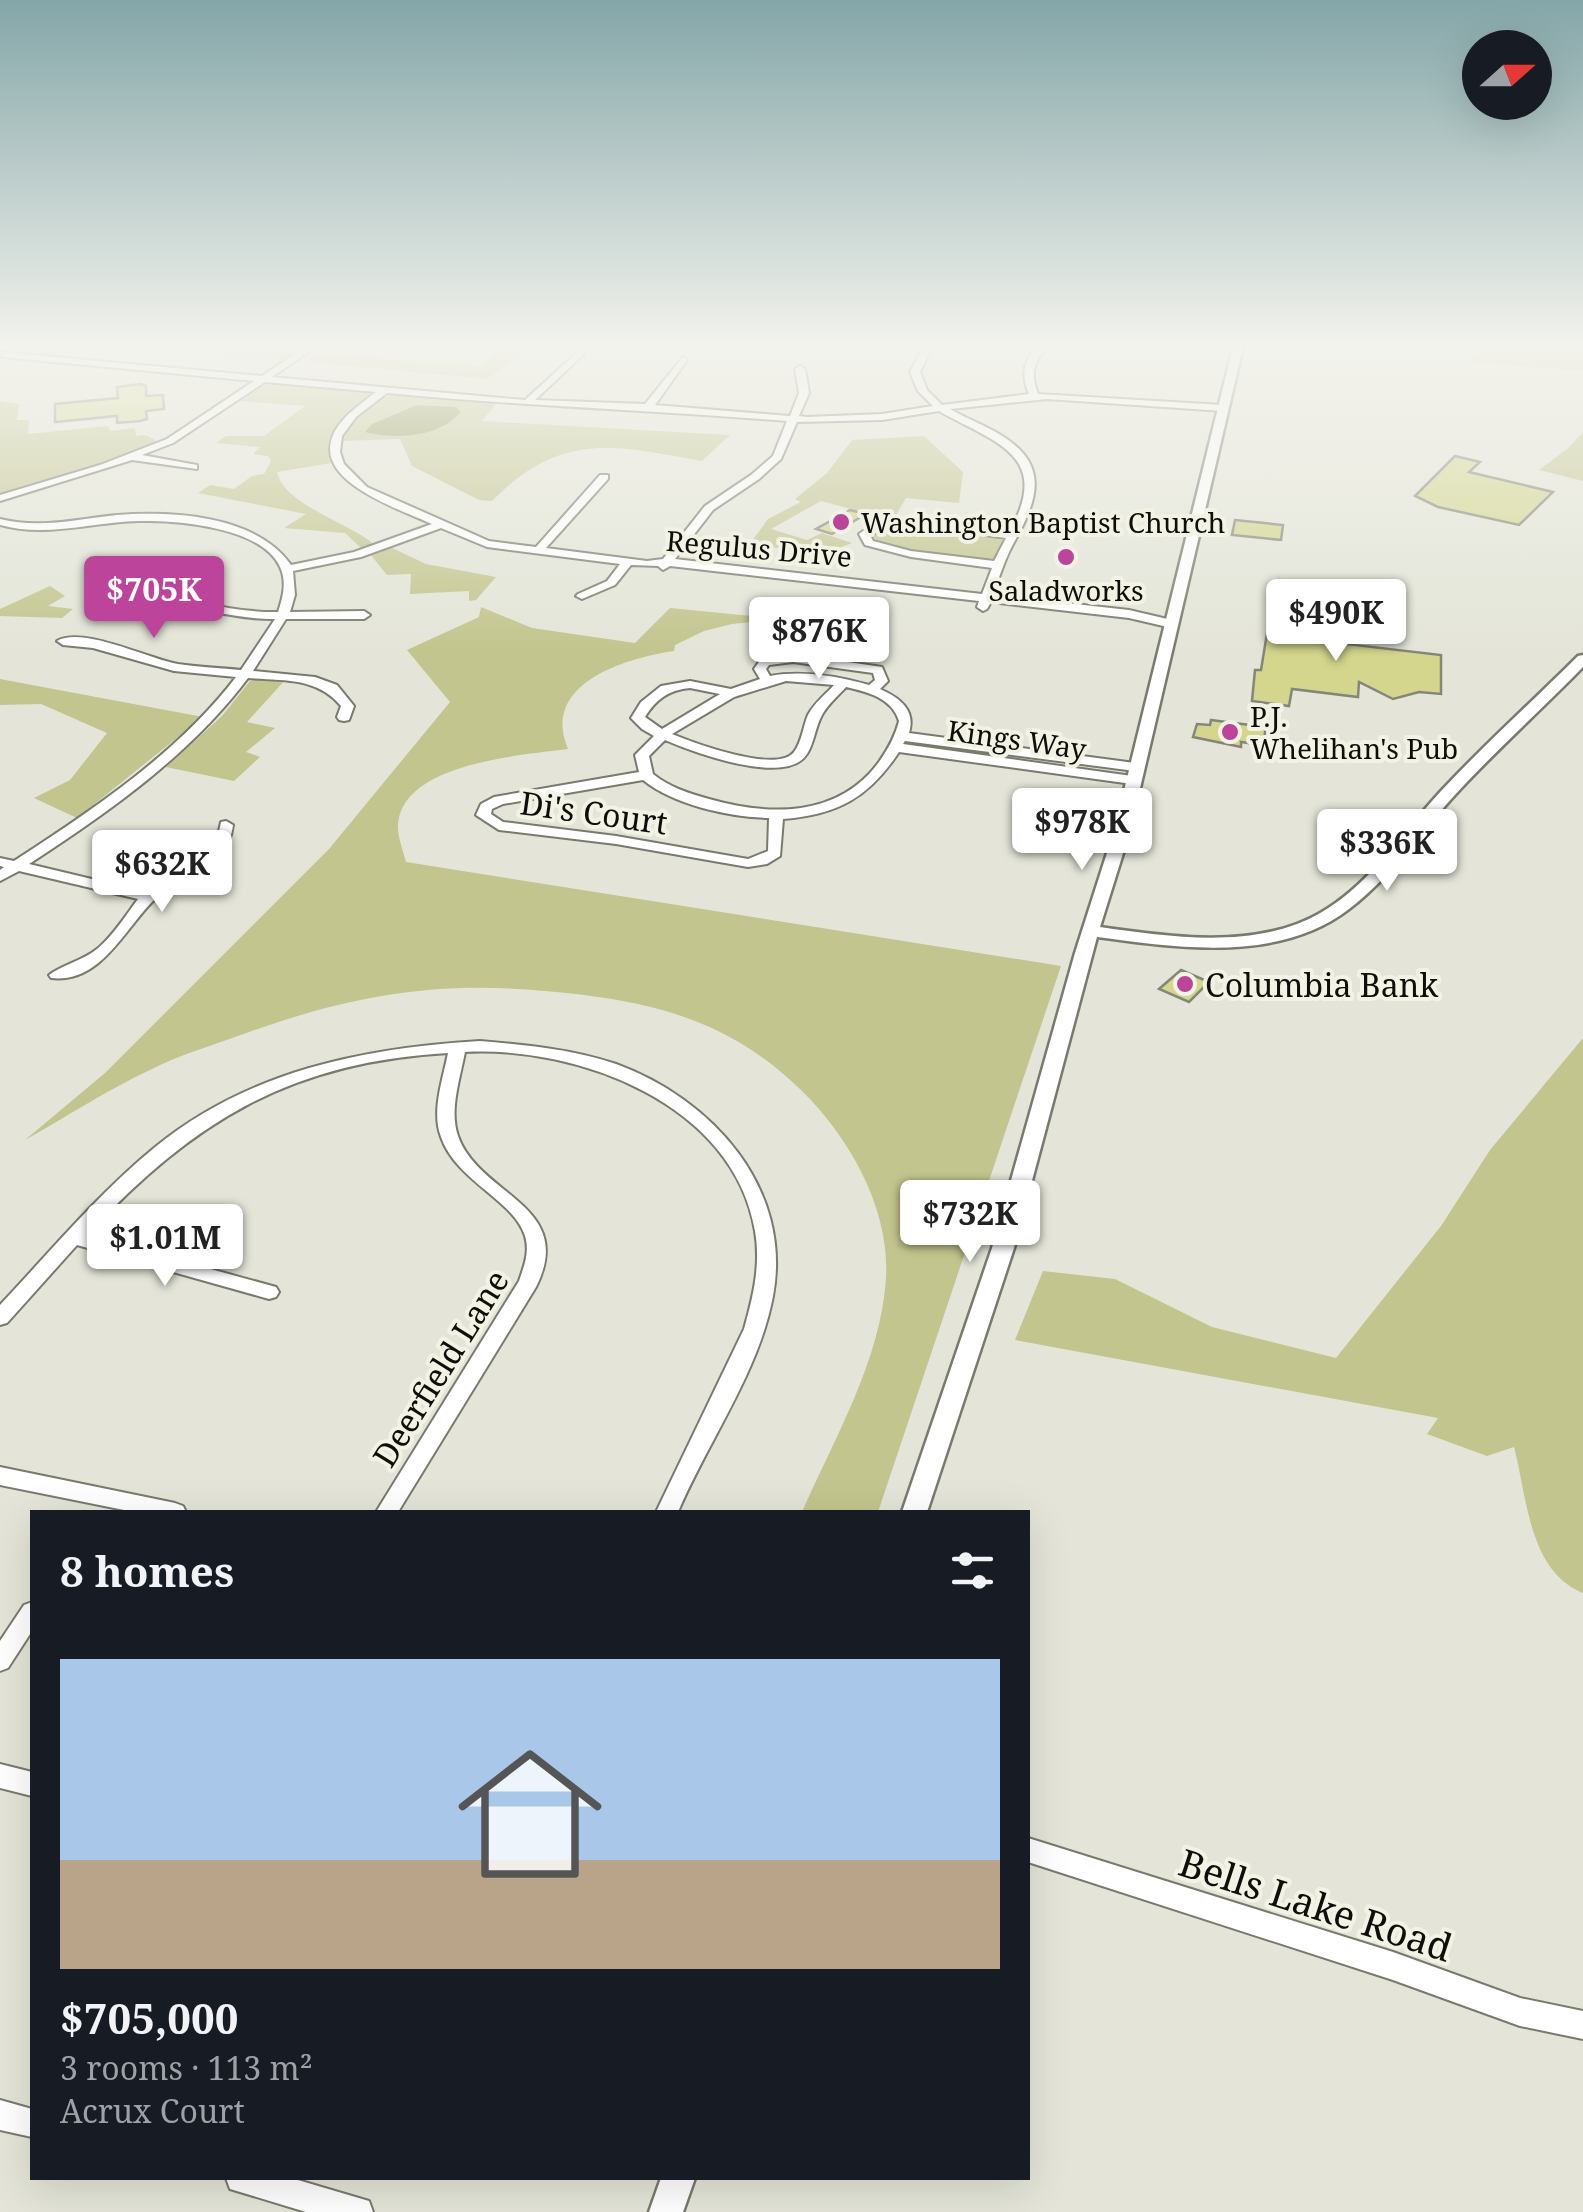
<!DOCTYPE html>
<html lang="en">
<head>
<meta charset="utf-8">
<style>
	:root { --surface:#171b24; --page:#242831; --text:#f1f3f6; --muted:#9ea1a6; --line:#363941; --accent:#bc459b }
	body { margin:0; font-family:"Noto Serif",serif; background:var(--page); color:var(--text); height:100vh; display:flex; flex-direction:column; font-size:38px; white-space:nowrap }
	* { box-sizing:border-box; margin:0 }
	p { font-size:32px; color:var(--muted) }
	.icon { flex:none; width:55px; height:55px; fill:none; stroke:currentColor; stroke-width:2; stroke-linecap:round; stroke-linejoin:round }
	.map { position:relative; flex:1; overflow:hidden }
	.panel { position:absolute; left:30px; top:1510px; width:1000px; height:670px; display:flex; flex-direction:column; background:var(--surface); border-radius:0px; box-shadow:0 10px 40px #0002 }
	.panel>* { flex:none }
	.needle { width:65px; rotate:69deg }
	.controls { position:absolute; left:1462px; top:30px; display:grid; gap:20px }
	.controls a { display:grid; place-items:center; width:90px; height:90px; border-radius:50%; background:var(--surface); box-shadow:0 10px 40px #0002; font-size:50px }
	.price { position:absolute; translate:-50% -85px; padding:0 22px; border-radius:10px; background:#fff; color:#222; font-size:32px; line-height:65px; filter:drop-shadow(0 2px 5px #0008) }
	.price::after { content:''; position:absolute; left:50%; top:60px; width:30px; height:22px; margin-left:-15px; background:inherit; clip-path:polygon(0 0,100% 0,50% 100%) }
	.price.current { background:var(--accent); color:#fff }
	ul { padding:0; list-style:none }
	li { display:grid; align-content:center; gap:20px; height:530px; padding:0 30px }
	li+li { border-top:2px solid var(--line) }
	li span { display:grid; place-items:center; height:310px; border-radius:0px; color:#555 }
	li>.icon { margin-inline-start:auto }
	span .icon { width:180px; height:180px; fill:#fffc; stroke-width:1 }
	li b { font-size:42px }
	h2 { display:flex; justify-content:space-between; align-items:center; height:120px; padding:0 30px; font-size:42px }
	.map>svg:first-child { display:block }
	.green { fill:#c2c58d }
	.water { fill:#8e9148 }
	.building { fill:#d3d68c; stroke:#85867a; stroke-width:2.5 }
	.lines { fill:none; stroke-linecap:round; stroke-linejoin:round }
	.minor-casing { stroke:#797a6e; stroke-width:4 }
	.major-casing { stroke:#797a6e; stroke-width:5 }
	.minor { fill:#fff; fill-rule:evenodd }
	.major { fill:#fff; fill-rule:evenodd }
	.poi-dot { fill:#bc459b; stroke:#f2f3e5; stroke-width:4 }
	.labels { text-anchor:middle; dominant-baseline:central; stroke-width:8; stroke-linejoin:round; paint-order:stroke }
	.far-poi-label { font-size:28px; fill:#0e0e0a; stroke:#f2f3e5; text-anchor:start }
	.far-street-label { font-size:28px; fill:#0e0e0a; stroke:#f2f3e5 }
	.street-label { font-size:32px; fill:#0e0e0a; stroke:#f2f3e5 }
	.poi-label { font-size:32px; fill:#0e0e0a; stroke:#f2f3e5; text-anchor:start }
	.near-street-label { font-size:38px; fill:#0e0e0a; stroke:#f2f3e5 }
</style>
</head>
<body>
<div class="map">
<svg width="1583" height="2212" viewBox="0 0 1583 2212">
	<rect width="100%" height="100%" fill="#e4e5d8"/>
	<path class="green" d="M132,343H246L302,349L286,360L128,346Z
		M507,343H539L487,379L306,362L314,354L483,366Z
		M724,343H877L869,355Z
		M1479,343H1583V371L1470,362Z
		M281,383L372,394C351,414 318,429 331,463L277,472C284,505 348,522 375,545L362,549L345,533L284,528L306,514L198,493L210,485L234,489L252,476L264,474L271,461L268,456L253,454L260,447L216,443L226,436H264L305,406L239,401L265,385Z
		M397,393L497,403L482,421L730,435L702,461C613,445 561,431 492,501L479,500L412,466L400,439L343,441C349,421 376,397 397,393Z
		M0,401L19,404L17,420H29L28,434L108,426L110,431L135,428L136,436L146,435L158,442L78,472L0,494Z
		M1583,432V481L1539,470L1567,449Z
		M924,436L963,472L959,503L906,498L893,520L821,501L771,529L807,540L822,533L852,543L825,553L749,545L768,519L801,502L795,499L827,473L852,440Z
		M897,526L993,536L1003,541L995,558L981,560L890,547L871,537V533Z
		M390,547L426,564L496,577L476,600L469,601V591L410,594L411,574L387,575L370,554Z
		M50,586L65,596L48,606L73,609L62,618L0,616V609Z
		M481,607L532,628L635,643L670,608L782,619L732,624L704,631L675,645L674,651C625,658 540,684 568,749C522,755 403,763 398,824C397,836 403,850 406,862L1061,966L878,1512H802C834,1439 881,1360 886,1278C890,1209 850,1138 801,1090C737,1028 671,1006 584,995C450,978 361,991 235,1037C207,1047 177,1056 150,1070C107,1090 66,1117 25,1140L105,1073L329,849L450,702L407,650L479,617Z
		M265,677L286,679L247,722L275,728L246,752L260,757L234,781L166,767L222,716L250,681Z
		M0,679L203,717L77,818L34,798L70,780L107,733L41,704L0,705Z
		M1583,1038V1593C1528,1571 1527,1495 1514,1447L1487,1456L1427,1434L1438,1418L1015,1340L1043,1271L1115,1279L1212,1327L1336,1358L1441,1226L1490,1150Z"/>
	<path class="water" d="M417,405L456,407L461,412C439,437 397,440 365,432L372,424Z"/>
	<path class="building" d="M140,384L146,386V396L163,395L164,409L146,411L147,419L140,421L117,423V416L55,422V404L118,398L117,387Z
		M1455,456L1480,462L1469,472L1553,492L1519,525L1438,507L1415,496Z
		M850,510L866,514L832,534L816,529Z
		M1235,520L1283,525L1281,540L1232,535Z
		M1285,614L1338,620V624L1348,625L1346,644L1441,655V694L1419,692L1393,699L1359,682L1358,697L1292,689L1289,706L1252,701L1255,670H1261L1270,615Z
		M1211,720L1266,727L1263,745L1241,742V747L1193,737L1197,724L1210,725Z
		M1181,970L1209,982L1189,1002L1159,989Z"/>
	<g class="lines">
		<g class="minor-casing">
			<path id="minor" d="M311,343H321L272,377L525,400L581,349L584,354L535,400L645,404L683,357L687,360L655,405L790,416L799,393L795,369L800,366L805,369L809,393L799,416L807,417L882,414L933,406L918,391L910,372L926,343H934L920,372L927,390L942,405L1029,394C1021,376 1023,360 1038,346L1052,343C1035,358 1029,371 1038,394L1223,405L1228,408L1223,411L1047,399L950,409C972,422 1000,430 1019,449C1051,480 1027,518 1010,550C1003,565 998,580 993,595L1129,610L1176,621L1178,624L1172,628L1129,618L991,602L987,609L983,611L977,607L979,601L670,566L663,570L658,566L631,565L615,585L582,599L576,596L578,594L607,581L620,564L487,547L441,528L361,557L293,571L295,595L290,612L364,611L370,615L364,619H286L253,671L315,677L337,685L354,706L349,720L344,721L339,720L337,717L341,706C317,677 284,681 248,678C190,755 109,812 29,864L146,892L211,849L217,841L221,822L226,821L233,825C228,869 179,874 152,902C124,930 100,984 51,978L49,975C62,965 82,961 97,949C113,936 126,915 138,899L19,871L0,881V870L4,867L0,866V858L14,861C94,809 178,753 236,677L174,671L93,648L63,645L57,641C83,626 148,659 178,664C199,667 221,668 241,670L275,619C235,620 143,599 113,574L123,572C163,596 231,613 278,612C283,597 287,582 280,567C262,527 177,520 139,521C92,522 46,538 0,525V519C40,529 77,519 117,515C173,511 256,515 291,565L354,552L432,524C402,510 316,483 332,438C339,418 361,404 376,392L265,382L173,443L142,455L197,465V469L132,460L0,501V495L100,465L167,439L254,381L2,357L0,352L262,376ZM387,393C520,406 654,410 787,421L773,456L751,475L705,506L663,559L647,561L546,548L608,479V475H600L536,547L489,541L367,487L344,464L340,452L342,436L356,417ZM939,411C995,443 1052,454 1010,531C968,526 894,506 859,534L865,545L911,557L992,568L982,594L675,559L713,510L759,479L781,459L797,422L882,420ZM892,527L934,528L1006,538L994,561L911,551L873,541L870,535Z
				M428,343L423,347L419,344V343Z
				M793,654L882,667L888,681L880,689C900,698 916,710 909,733L1135,763L1142,767L1135,771L905,741L903,744L1132,776L1139,780L1132,784L899,752C869,797 838,815 783,819L780,856L767,864L748,867L616,844L499,830L476,815L481,804L494,797L639,772L635,755L654,736L642,729L631,718L641,702L661,686L690,681L731,689L760,679L754,669L761,659ZM793,662L873,673L875,680L869,685C837,676 803,670 770,676L766,669L769,665ZM786,681L834,685C826,694 814,703 808,715C803,726 802,742 794,752C777,774 694,743 672,734L734,697ZM846,687C868,692 892,698 899,721C895,737 888,749 879,762C838,818 769,816 709,799C688,793 669,787 653,774L649,756L665,740C693,752 786,787 807,754C814,743 815,729 821,717C826,706 838,696 846,687ZM690,688L720,694L662,729L645,717C656,699 669,690 690,688ZM643,780C674,805 729,817 769,818L768,851L748,859L616,836L503,822L491,814L492,809L503,804Z
				M480,1041C526,1045 572,1049 616,1064C712,1099 793,1188 773,1296C759,1372 708,1441 678,1512H656L744,1329C753,1297 761,1265 755,1231C734,1104 579,1046 465,1052C460,1079 449,1110 458,1136C479,1196 577,1205 536,1287L398,1512H376L519,1281C524,1266 530,1252 525,1236C514,1200 456,1181 441,1137C431,1111 443,1079 448,1053C290,1062 193,1121 87,1235L276,1287L279,1292L276,1297L269,1299L77,1245L7,1323L0,1325V1305C50,1252 97,1195 154,1148C248,1071 363,1048 480,1041Z
				M0,1467L175,1503L183,1506L186,1512H134L0,1485Z
				M32,1602V1631L8,1668L0,1671V1641L24,1605Z
				M0,1764L32,1772V1796L0,1788Z
				M1028,1838L1393,1952L1520,1998L1583,2011V2039L1520,2026L1393,1980L1028,1862Z
				M0,2100L32,2109V2137L0,2130Z
				M226,2178H291L369,2201L373,2212H306L230,2189Z"/>
		</g>
		<g class="major-casing">
			<path id="major" d="M1234,343H1244L1130,831L1100,927C1163,936 1236,947 1297,924C1360,901 1398,837 1442,790C1485,744 1533,701 1578,656L1583,655V667C1540,711 1494,752 1453,797C1419,834 1390,878 1349,909C1279,963 1179,948 1097,937L1014,1248L927,1512H902L992,1248L1075,953L1114,831Z
				M661,2178H695L683,2212H649Z"/>
		</g>
		<use href="#minor" class="minor"/>
		<use href="#major" class="major"/>
	</g>
	<linearGradient id="sky" x2="0" y2="1"><stop stop-color="#84a6a8"/><stop offset="0.53" stop-color="#f3f3ed"/><stop offset="1" stop-color="#f3f3ed" stop-opacity="0"/></linearGradient>
	<rect width="1583" height="653" fill="url(#sky)"/>
	<g class="poi-dot">
		<circle cx="841" cy="522" r="10"/>
		<circle cx="1066" cy="557" r="10"/>
		<circle cx="1230" cy="732" r="10"/>
		<circle cx="1185" cy="984" r="10"/>
	</g>
	<g class="labels">
		<g class="far-poi-label">
			<text x="861" y="522">Washington Baptist Church</text>
			<text x="1066" y="590" text-anchor="middle">Saladworks</text>
			<text x="1250" y="716">P.J.<tspan x="1250" dy="32">Whelihan's Pub</tspan></text>
		</g>
		<g class="far-street-label">
			<text transform="translate(759 548) rotate(5)">Regulus Drive</text>
			<text transform="translate(1017 739) rotate(8)">Kings Way</text>
		</g>
		<g class="street-label">
			<text transform="translate(594 812) rotate(8)">Di's Court</text>
			<text transform="translate(440 1368) rotate(-58)">Deerfield Lane</text>
		</g>
		<g class="poi-label">
			<text x="1205" y="984">Columbia Bank</text>
		</g>
		<g class="near-street-label">
			<text transform="translate(1316 1904) rotate(18)">Bells Lake Road</text>
		</g>
	</g>
</svg>
<div class="controls">
<a><svg class="needle" viewBox="-14 -14 28 28"><path d="M0-13l5 13h-10z" fill="#e53935"/><path d="M0 13l5-13h-10z" fill="#9ea1a6"/></svg></a>
</div>
<b class="price current" style="left:154px;top:641px">$705K</b>
<b class="price" style="left:1336px;top:664px">$490K</b>
<b class="price" style="left:819px;top:682px">$876K</b>
<b class="price" style="left:1082px;top:873px">$978K</b>
<b class="price" style="left:1387px;top:894px">$336K</b>
<b class="price" style="left:162px;top:915px">$632K</b>
<b class="price" style="left:970px;top:1265px">$732K</b>
<b class="price" style="left:165px;top:1289px">$1.01M</b>
<section class="panel">
<h2>8 homes<svg class="icon" aria-label="filters" viewBox="0 0 24 24"><path d="M4 7h16M4 17h16"/><circle cx="9" cy="7" r="2"/><circle cx="15" cy="17" r="2"/></svg></h2>
<ul>
<li><span style="background:linear-gradient(#a9c7e8 65%,#b9a48a 0)"><svg class="icon" aria-label="home" viewBox="0 0 24 24"><path d="M3 11l9-7 9 7M6 9v11h12V9"/></svg></span><div><b>$705,000</b><p>3 rooms · 113 m²</p><p>Acrux Court</p></div></li>
</ul>
</section>
</div>
</body>
</html>
